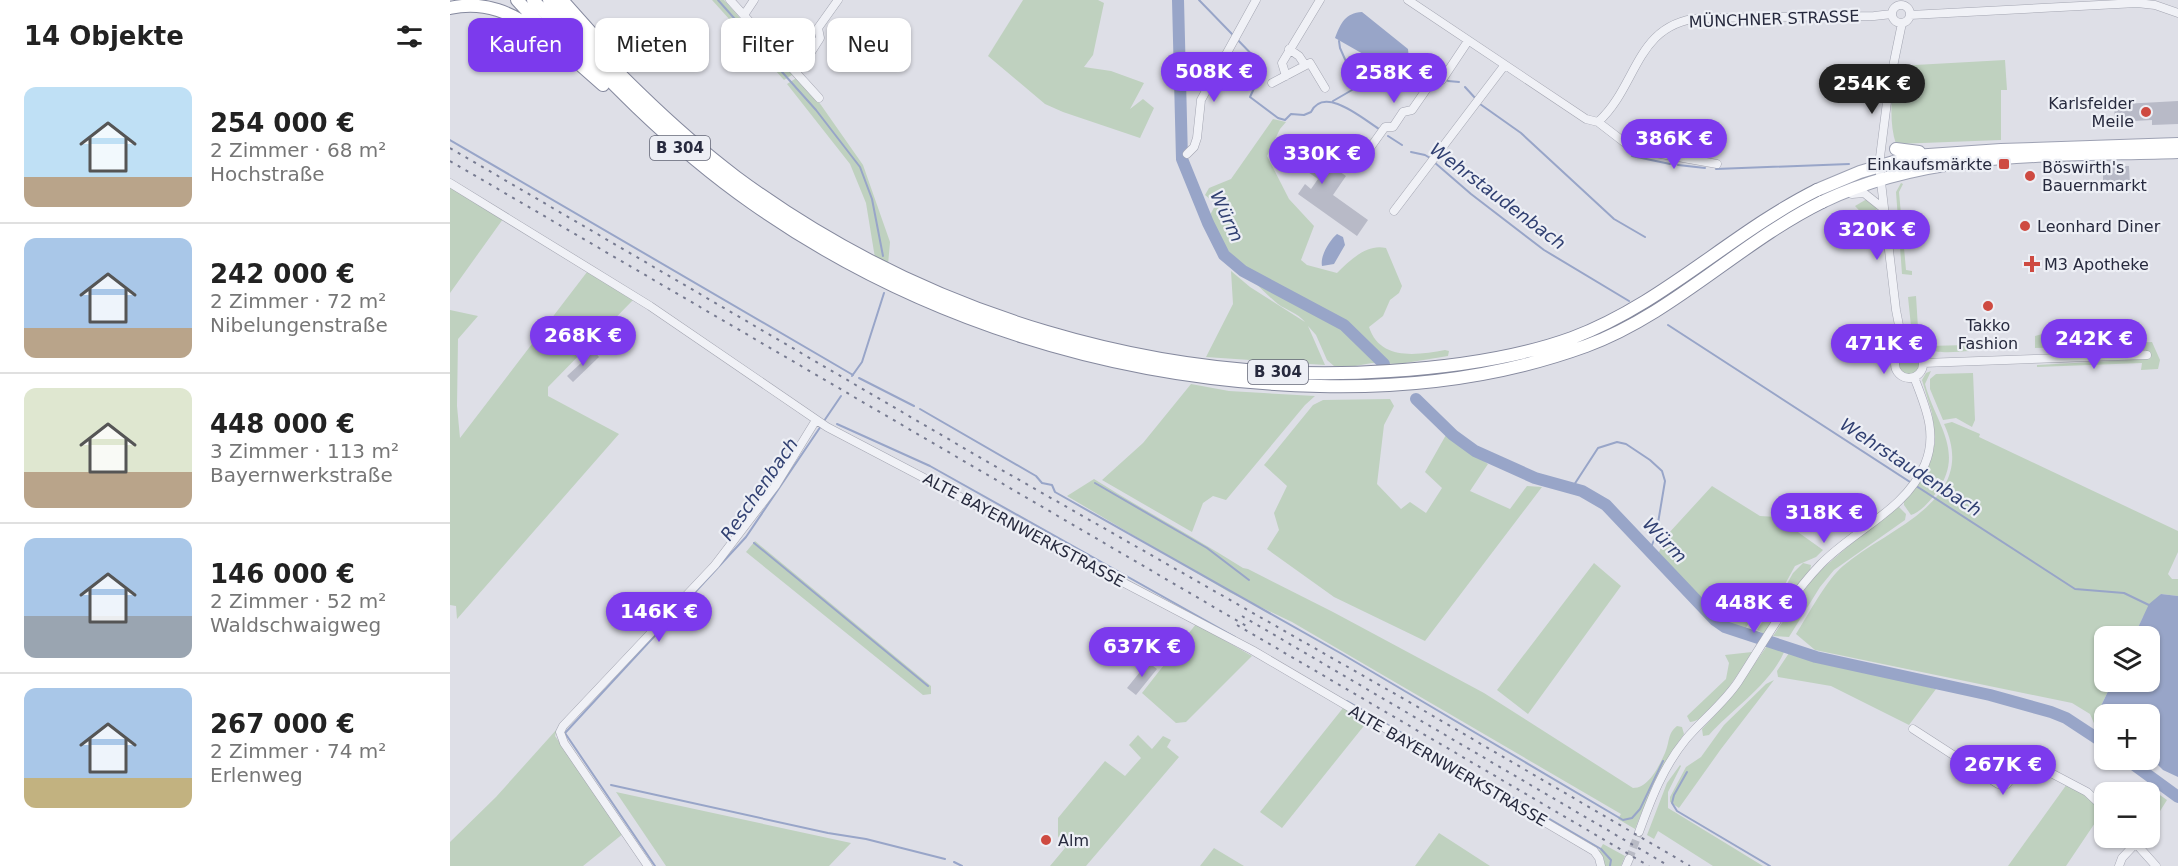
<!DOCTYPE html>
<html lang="de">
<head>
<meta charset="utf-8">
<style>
	:root { --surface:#fff; --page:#f6f6f6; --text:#222; --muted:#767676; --line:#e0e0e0; --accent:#7c3aed }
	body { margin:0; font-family:"DejaVu Sans",sans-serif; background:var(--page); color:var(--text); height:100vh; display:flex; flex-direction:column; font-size:22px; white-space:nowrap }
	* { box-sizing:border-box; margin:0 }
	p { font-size:20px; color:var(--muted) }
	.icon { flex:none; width:33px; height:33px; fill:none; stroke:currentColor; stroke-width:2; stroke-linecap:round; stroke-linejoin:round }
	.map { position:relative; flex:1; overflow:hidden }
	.details { display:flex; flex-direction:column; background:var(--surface); width:450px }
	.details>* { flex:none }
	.hud { position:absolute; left:18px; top:18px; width:570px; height:54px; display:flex; gap:12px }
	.fabs { position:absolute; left:1644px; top:626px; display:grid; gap:12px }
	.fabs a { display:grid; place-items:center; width:66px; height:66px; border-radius:12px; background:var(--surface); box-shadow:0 2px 4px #0004; font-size:30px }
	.price { position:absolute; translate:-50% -51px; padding:0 14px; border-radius:21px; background:var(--accent); color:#fff; font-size:20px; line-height:39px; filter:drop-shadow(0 2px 3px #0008) }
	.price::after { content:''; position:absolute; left:50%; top:36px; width:18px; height:14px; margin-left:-9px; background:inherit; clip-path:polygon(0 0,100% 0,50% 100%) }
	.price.on { background:#222; color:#fff }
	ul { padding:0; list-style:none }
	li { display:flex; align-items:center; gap:18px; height:150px; padding:0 24px }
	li+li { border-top:2px solid var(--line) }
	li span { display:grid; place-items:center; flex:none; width:168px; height:120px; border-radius:12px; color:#555 }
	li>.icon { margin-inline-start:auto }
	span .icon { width:72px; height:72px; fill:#fffc; stroke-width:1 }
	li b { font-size:26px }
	h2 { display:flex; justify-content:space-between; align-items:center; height:72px; padding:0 24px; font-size:26px }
	.chip { padding:0 21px; border-radius:12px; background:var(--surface); box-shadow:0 2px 4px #0004; font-size:21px; line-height:54px }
	.chip.on { background:var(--accent); color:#fff }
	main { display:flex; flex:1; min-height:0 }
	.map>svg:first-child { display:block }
	.green { fill:#bfd1bf }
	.water { fill:#98a5c8 }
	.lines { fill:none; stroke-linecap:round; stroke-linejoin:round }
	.stream { stroke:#98a5c8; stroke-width:2 }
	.river { stroke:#98a5c8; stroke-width:12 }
	.building { fill:#b8bac7 }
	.minor-tunnel { stroke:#b9bbc5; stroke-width:8; stroke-dasharray:8 4; stroke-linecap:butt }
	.minor-casing { stroke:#a3a5b1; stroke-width:9 }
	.primary-casing { stroke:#9da1b3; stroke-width:14 }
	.trunk-casing { stroke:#85899e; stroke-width:14 }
	.minor { stroke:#f0f1f6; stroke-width:8 }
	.primary { stroke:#fff; stroke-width:12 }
	.trunk { stroke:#fff; stroke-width:12 }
	.rail { stroke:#777b91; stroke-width:2; stroke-dasharray:3 6; stroke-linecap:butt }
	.poi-dot { fill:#ce4a41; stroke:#edeff5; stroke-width:2 }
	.labels { text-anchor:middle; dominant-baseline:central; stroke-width:4.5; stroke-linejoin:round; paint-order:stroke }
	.shield { fill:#edeff5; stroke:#626575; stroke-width:1.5 }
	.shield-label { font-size:15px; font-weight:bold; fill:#272a3e }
	.street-label { font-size:16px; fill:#272a3e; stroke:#edeff5 }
	.poi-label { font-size:16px; fill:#272a3e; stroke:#edeff5; text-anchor:start }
	.water-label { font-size:18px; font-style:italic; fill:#314072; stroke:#edeff5 }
</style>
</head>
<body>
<main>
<section class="details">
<h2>14 Objekte<svg class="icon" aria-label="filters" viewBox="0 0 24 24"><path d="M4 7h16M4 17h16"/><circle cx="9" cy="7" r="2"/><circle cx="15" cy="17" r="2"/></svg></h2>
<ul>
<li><span style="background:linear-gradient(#bfe0f5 75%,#b9a48a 0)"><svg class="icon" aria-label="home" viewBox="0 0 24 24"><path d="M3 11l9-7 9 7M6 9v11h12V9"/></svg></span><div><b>254 000 €</b><p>2 Zimmer · 68 m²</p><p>Hochstraße</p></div></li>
<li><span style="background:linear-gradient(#a9c7e8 75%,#b9a48a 0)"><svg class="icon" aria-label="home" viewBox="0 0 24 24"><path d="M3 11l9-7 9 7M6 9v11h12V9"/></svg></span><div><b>242 000 €</b><p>2 Zimmer · 72 m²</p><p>Nibelungenstraße</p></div></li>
<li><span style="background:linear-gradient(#dfe7d0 70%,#b9a48a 0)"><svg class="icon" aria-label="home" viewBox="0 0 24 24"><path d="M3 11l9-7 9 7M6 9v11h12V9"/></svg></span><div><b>448 000 €</b><p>3 Zimmer · 113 m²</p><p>Bayernwerkstraße</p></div></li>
<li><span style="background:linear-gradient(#a9c7e8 65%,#9aa5b1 0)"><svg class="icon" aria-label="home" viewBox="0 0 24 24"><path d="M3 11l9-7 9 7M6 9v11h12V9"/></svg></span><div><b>146 000 €</b><p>2 Zimmer · 52 m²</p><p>Waldschwaigweg</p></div></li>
<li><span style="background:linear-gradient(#a9c7e8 75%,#c2b280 0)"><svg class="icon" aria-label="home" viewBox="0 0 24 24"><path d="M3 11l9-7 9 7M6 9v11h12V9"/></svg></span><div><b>267 000 €</b><p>2 Zimmer · 74 m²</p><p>Erlenweg</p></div></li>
</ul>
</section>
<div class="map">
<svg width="1728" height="866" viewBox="0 0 1728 866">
	<rect width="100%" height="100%" fill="#dedfe7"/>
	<path class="green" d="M262,0H274L320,52L345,73L334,80Z
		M573,0H648L654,3L643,55L634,67L661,71L694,83L680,109L693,99L704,108L690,138L613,112L595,104L538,56Z
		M1555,60L1557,90H1551V140L1446,144C1438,120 1442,90 1447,66Z
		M348,77L371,105L413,165L440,242L438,265L425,258L416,203L400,164L337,84Z
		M823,119L836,122L830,129L817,156L839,199L864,226L851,260L857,265L887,273C899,261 917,243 936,248L952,286L949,293L940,300L933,316L919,327C930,361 967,355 995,350L999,351L998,356L949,364L922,363L894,368L884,366L877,360L866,335L858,326L875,365L756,357L783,304L781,271L800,287L855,322C848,313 836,310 828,304C807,287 764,241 760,215L766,204L755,195L759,188L781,179Z
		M1451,183L1453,184L1449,192L1456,270L1462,271V275L1452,274L1446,192Z
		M0,186L53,219L0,293Z
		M1417,199L1426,207L1429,219L1427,222H1420L1405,206Z
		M137,272L183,300L98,387V396L169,434L7,619L6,606L0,605V310L28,316L8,339L7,406L10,438Z
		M1466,296L1468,328H1473L1468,330L1469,338H1473L1475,344L1478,346L1518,345L1521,351C1500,352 1474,357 1462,336L1458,297Z
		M1627,331L1629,347L1585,348V336L1596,333Z
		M1702,342L1710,360L1708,369L1691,370L1692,363L1587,367V365L1698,359L1696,350H1669L1666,353L1660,350L1690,348V345L1658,346V344Z
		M1448 364a11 11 0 1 1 22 0a11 11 0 1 1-22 0Z
		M1481,371L1475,384C1486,425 1516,452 1486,493C1479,502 1472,511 1461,515L1454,505V501L1474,477L1485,443L1482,413L1472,380L1476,373Z
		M1523,373L1525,420L1522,427L1506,418L1493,420L1480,389V379L1486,374Z
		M741,384L779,391L865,396L855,405L776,500L763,496L753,503L742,532L652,480L693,443Z
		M940,399L944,406L934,425L927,484L951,509L960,502L976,513L992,488L975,472L996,435L1038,464L1020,491L1060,509L1077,486L1092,487L975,641L884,597L817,549L829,530L824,513L837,486L814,465L863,405L873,400Z
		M1502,422L1530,434L1529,437L1728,531V552L1718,574L1722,579H1728V596L1711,594L1693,617L1684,636H1654V681H1663L1649,710L1648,725L1654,729V734L1646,728L1640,714L1622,703L1365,650L1346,634C1358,615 1377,579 1393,566C1439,527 1530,501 1494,424Z
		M644,479C693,510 744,537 793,568L798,569L883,612L1034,693L1183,788C1199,788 1209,766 1215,753C1220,742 1217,734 1227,726L1232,727L1234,734C1212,764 1199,794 1185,829L1168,819L1171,814L842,622L779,592L617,496Z
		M1262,486L1310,516L1327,517L1373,550L1366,557L1345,566L1328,597L1312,604L1295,629L1277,623L1260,609L1208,554L1218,534Z
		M1449,507L1456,514L1455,520L1384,570L1370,587L1339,637L1323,636L1365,575L1438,512Z
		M305,541L481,686V694L473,695L296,552Z
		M1144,563L1171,586L1078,714L1047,690Z
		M1353,563L1361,565L1360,571L1314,634L1307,630L1333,591L1343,573Z
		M746,624L802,656L736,722L726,723L692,693Z
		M1322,639L1337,643C1328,679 1283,708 1259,735L1253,736L1252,729L1278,701Z
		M1302,652C1291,669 1261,721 1240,722L1237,716L1276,679L1279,663L1275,655Z
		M1339,653L1486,689L1459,725L1381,686L1328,677L1327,671Z
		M1324,680L1271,749L1229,808L1220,802V797L1236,767L1251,757L1274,725L1316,684Z
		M893,708L917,722L832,828L810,812Z
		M107,729L105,736L174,833L133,866H0V842L46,797Z
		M688,735L702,749L713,736L721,740L717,747L729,757L636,866H600L615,848L608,836V818L655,761L675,776L691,758L679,745Z
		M1230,765L1231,766L1218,792V808L1313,866H1263L1208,831L1204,839L1197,835L1217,783Z
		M1693,783L1717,800L1700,827V792H1685Z
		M1617,784L1633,794L1653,811L1616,866H1558Z
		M166,792L401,843L379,866H216Z
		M989,833L1040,866H965Z
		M1153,844L1175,856L1171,866H1154L1148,853Z
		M764,848L794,866H750Z"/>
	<path class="water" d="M912,12L958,49L959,59L950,75L885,38C891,23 895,13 912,12Z
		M887,234L893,237L895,245L884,264L872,266C870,256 879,241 887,234Z
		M1711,594L1728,596V777L1713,770L1700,757V714H1654V729L1648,725L1649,710L1663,681H1700V636H1684L1699,604Z"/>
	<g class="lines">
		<path class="stream" d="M268,0L366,110L410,167L422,199L433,256
			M749,0L814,67L800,97L828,118L835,120L841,114L854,115L861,112C874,85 913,119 929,129
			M959,59L998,81L1009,82
			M1015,87L1026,99
			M883,101L902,90L906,84L890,48L889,41
			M1030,104L1071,133L1164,219L1195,237
			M938,136L952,145
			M0,140L403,375
			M961,152L975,155L980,158
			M1182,156L1220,164
			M984,162L1021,194L1094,250L1179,301
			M1228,165L1255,168
			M1266,169L1399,164
			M1218,325L1625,589L1674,593L1701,606
			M402,376L412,362L434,293
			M409,378L464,406
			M470,409L586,476L592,483L602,485L605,492L892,654L1173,820L1182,818L1190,809L1213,761
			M374,421L391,396
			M387,424L480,466L785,637
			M645,483L757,548L799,580
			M1122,488L1148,448L1167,442L1176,444L1200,460L1212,471L1215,481L1206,535L1200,550
			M304,543L478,686
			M897,701L1151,849L1161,860L1160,866
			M1237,772L1224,795L1222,803L1227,811L1320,866
			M161,785L378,833L416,839L495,859
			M504,862L512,866
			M205,866L115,733L296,537L371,426"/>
		<path class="river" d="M728,0L732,159L758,223L774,255L793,271L894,325L934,364
			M966,399L1003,435L1025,451L1085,478L1132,491L1156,505L1265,620L1275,627L1366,657L1540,695L1601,712L1616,718L1654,743
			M1676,759L1728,797"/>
	</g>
	<path class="building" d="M1667,99H1673V104L1728,101V124L1702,125V120L1665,122L1664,104H1668Z
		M836,134L896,176L883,195L918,220L907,236L848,194L855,184L861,189L868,179L825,149Z
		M1653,166H1679L1680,185L1653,187Z
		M144,351L149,357L123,382L117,376Z
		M698,662L707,669L686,695L677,688Z"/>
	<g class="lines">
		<path class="minor-tunnel" d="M1179,859L1189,832"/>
		<g class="minor-casing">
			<path id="minor" d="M280,0L369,98
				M958,0L1136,119L1148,122C1188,86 1185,24 1250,18L1424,16L1442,14
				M1442 14a9 9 0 1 1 18 0a9 9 0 1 1-18 0Z
				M294,15L304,0
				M1460,15L1687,3L1705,5L1728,13
				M1452,23L1439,86L1429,165L1446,310L1454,351
				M839,49L849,56L855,65
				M345,70L354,63L370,38L368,28L388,0
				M836,76L832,63L870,0
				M822,83L860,63L875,88
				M1148,122L1183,149L1267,164
				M737,154L744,147L747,138L751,100L806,0
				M915,155L935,127H943L953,112L962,110L980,84L992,80L1018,41
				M0,183L200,306L377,427L802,650L1144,851L1149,858L1151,866
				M1402,194L1414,193L1434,209
				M944,211L1054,66
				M1445 364a14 14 0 1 1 28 0a14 14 0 1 1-28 0Z
				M1473,363L1697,355
				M1463,729L1548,784H1557L1573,763H1582L1637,792L1654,808
				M1189,832C1201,799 1213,767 1236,739C1253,719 1273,704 1288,682C1314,642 1338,598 1371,564C1404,530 1457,509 1475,464C1488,433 1475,406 1464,377
				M1680,837L1706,866
				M198,866L114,743L110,732L113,726L265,565L326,485L366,420
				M1176,866L1179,859
				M1669,866L1672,858L1686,843"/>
		</g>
		<g class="primary-casing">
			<path id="primary" d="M1446,149L1469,152
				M1367,190L1410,172L1464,156L1551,150L1728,144
				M1372,202C1482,149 1609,156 1728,152"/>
		</g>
		<g class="trunk-casing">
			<path id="trunk" d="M67,0L111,48L153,85
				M83,0C151,73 219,145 302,203C468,320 667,381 870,386C960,388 1051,377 1136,346C1223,314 1289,243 1372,202
				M99,0C158,63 217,125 286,177C472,315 709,387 940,371C1001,367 1064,359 1122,338C1213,304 1281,233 1367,190
				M112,0L153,46
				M0,8C34,0 63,13 90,33"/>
		</g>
		<use href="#minor" class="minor"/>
		<use href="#primary" class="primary"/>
		<use href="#trunk" class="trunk"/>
		<path class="rail" d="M0,148L536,461L954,699L1240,866
			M0,161L798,627
			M792,616L1219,866
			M787,625L1199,866"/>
	</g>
	<g class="poi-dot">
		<circle cx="1696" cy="112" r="6"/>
		<rect x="1548" y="158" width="12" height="12" rx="3"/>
		<circle cx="1580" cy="176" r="6"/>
		<circle cx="1575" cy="226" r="6"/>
		<path d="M1579 255h6v6h6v6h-6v6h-6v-6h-6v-6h6z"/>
		<circle cx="1538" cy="306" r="6"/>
		<circle cx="596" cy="840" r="6"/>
	</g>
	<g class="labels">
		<g class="shield">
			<rect x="200" y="136" width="60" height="24" rx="4.5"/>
			<rect x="798" y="360" width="60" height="24" rx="4.5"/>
		</g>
		<g class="shield-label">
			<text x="230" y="148">B 304</text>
			<text x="828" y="372">B 304</text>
		</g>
		<g class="street-label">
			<text transform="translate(1324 19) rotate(-2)">MÜNCHNER STRASSE</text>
			<text transform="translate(574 530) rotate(28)">ALTE BAYERNWERKSTRASSE</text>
			<text transform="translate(998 766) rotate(30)">ALTE BAYERNWERKSTRASSE</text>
		</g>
		<g class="poi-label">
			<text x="1684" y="103" text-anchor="end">Karlsfelder<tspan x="1684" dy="18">Meile</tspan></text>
			<text x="1542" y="164" text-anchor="end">Einkaufsmärkte</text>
			<text x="1592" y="167">Böswirth's<tspan x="1592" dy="18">Bauernmarkt</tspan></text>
			<text x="1587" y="226">Leonhard Diner</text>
			<text x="1594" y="264">M3 Apotheke</text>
			<text x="1538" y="325" text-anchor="middle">Takko<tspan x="1538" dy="18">Fashion</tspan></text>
			<text x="608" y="840">Alm</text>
		</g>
		<g class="water-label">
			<text transform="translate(1048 196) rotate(37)">Wehrstaudenbach</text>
			<text transform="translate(777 216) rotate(65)">Würm</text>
			<text transform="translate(1461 467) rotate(33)">Wehrstaudenbach</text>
			<text transform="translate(309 489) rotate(-55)">Reschenbach</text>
			<text transform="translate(1215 540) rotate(46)">Würm</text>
		</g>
	</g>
</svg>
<div class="fabs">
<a><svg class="icon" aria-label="layers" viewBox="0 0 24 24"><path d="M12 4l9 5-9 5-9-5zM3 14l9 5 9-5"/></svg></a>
<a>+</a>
<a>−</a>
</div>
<b class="price" style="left:764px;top:103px">508K €</b>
<b class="price" style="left:944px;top:104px">258K €</b>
<b class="price on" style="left:1422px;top:115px">254K €</b>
<b class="price" style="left:1224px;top:170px">386K €</b>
<b class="price" style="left:872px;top:185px">330K €</b>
<b class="price" style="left:1427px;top:261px">320K €</b>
<b class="price" style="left:133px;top:367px">268K €</b>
<b class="price" style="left:1644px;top:370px">242K €</b>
<b class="price" style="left:1434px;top:375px">471K €</b>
<b class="price" style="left:1374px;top:544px">318K €</b>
<b class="price" style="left:1304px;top:634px">448K €</b>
<b class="price" style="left:209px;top:643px">146K €</b>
<b class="price" style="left:692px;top:678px">637K €</b>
<b class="price" style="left:1553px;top:796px">267K €</b>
<div class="hud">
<a class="chip on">Kaufen</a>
<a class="chip">Mieten</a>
<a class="chip">Filter</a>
<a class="chip">Neu</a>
</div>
</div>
</main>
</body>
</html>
